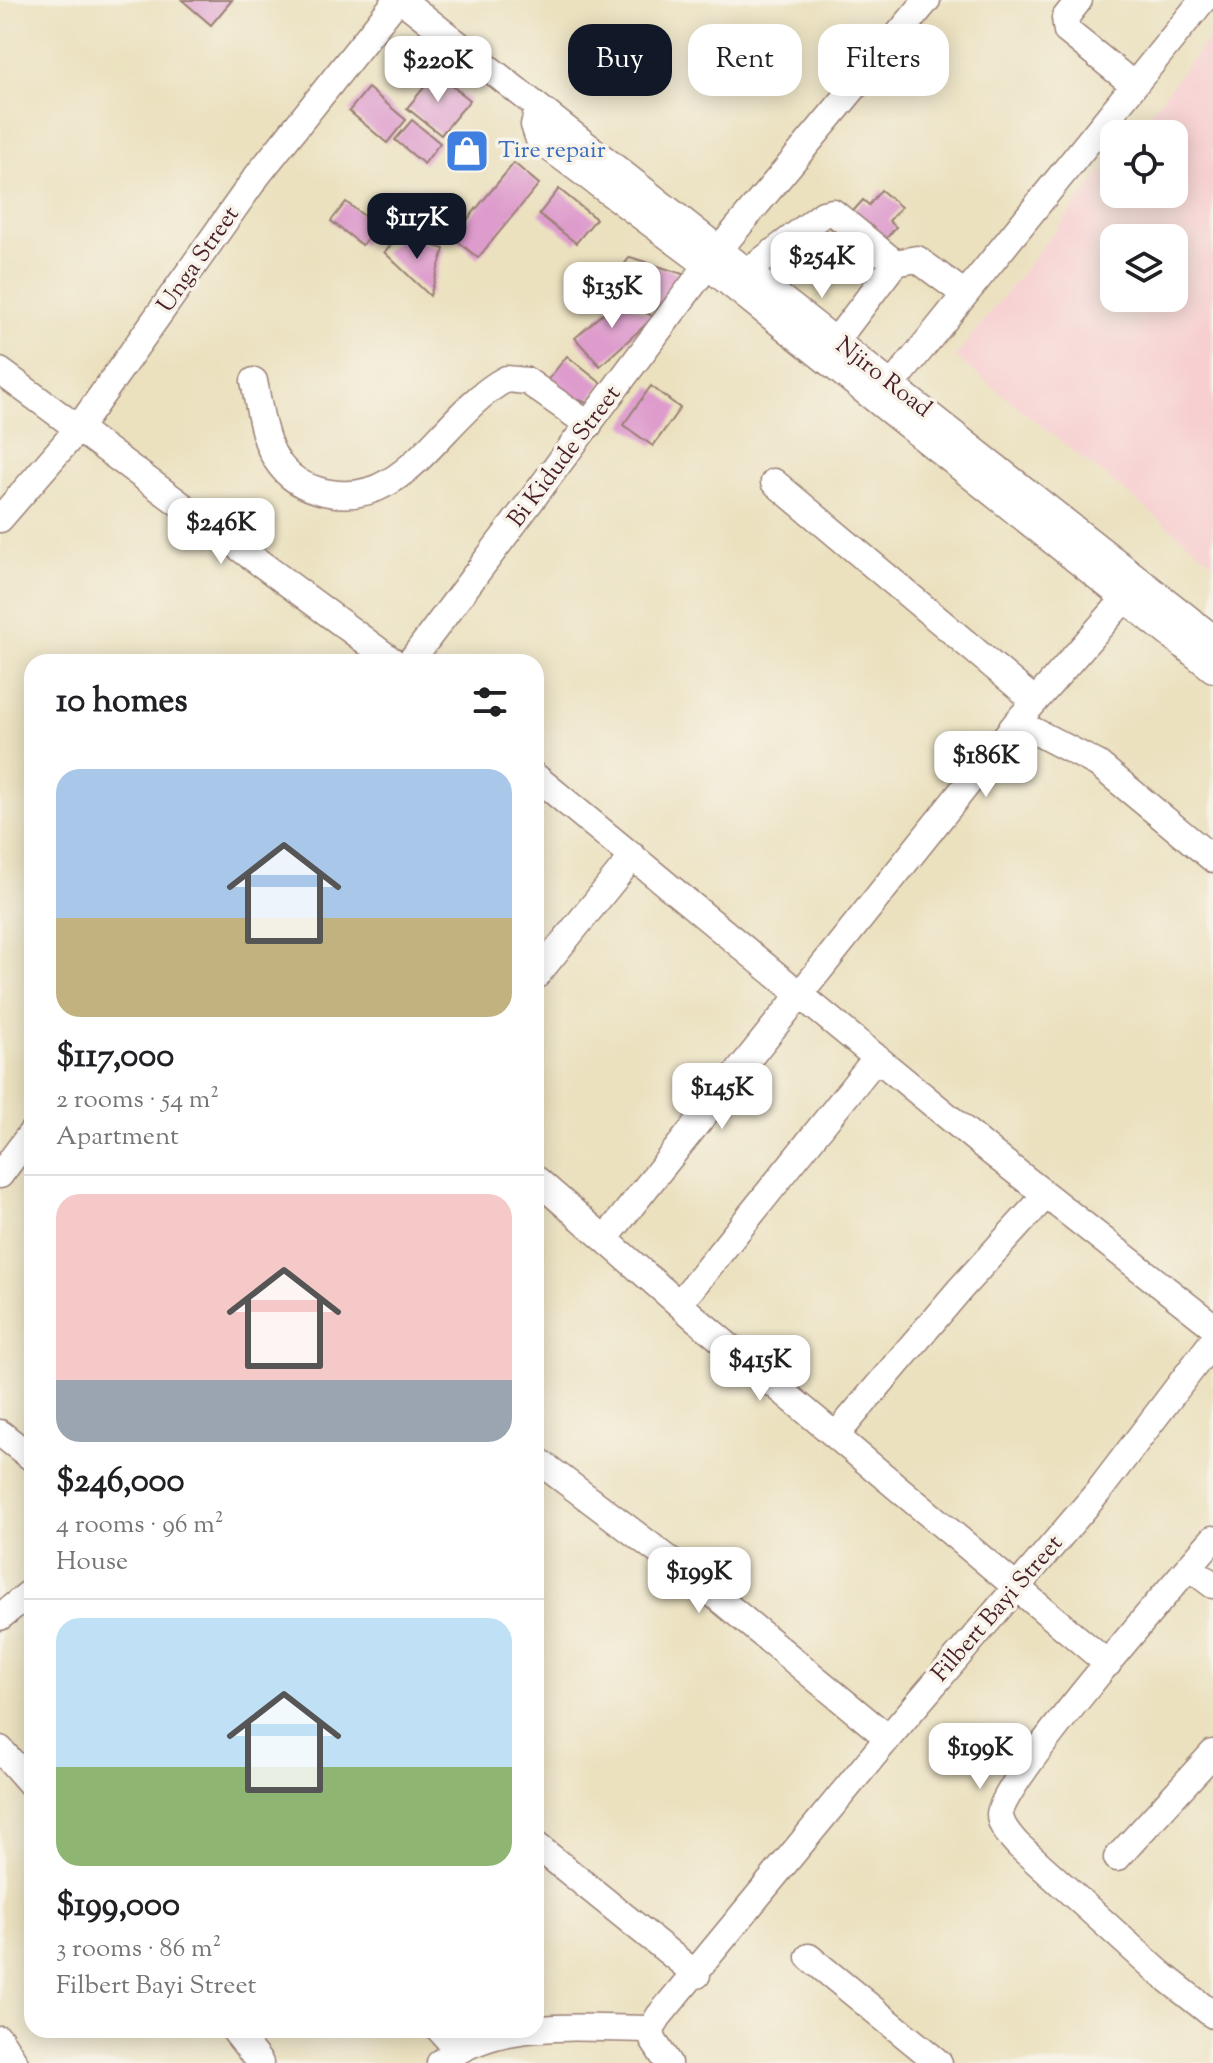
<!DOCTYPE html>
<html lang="en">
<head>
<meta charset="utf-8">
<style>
	:root { --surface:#fff; --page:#f6f6f6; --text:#202124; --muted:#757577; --line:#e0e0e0; --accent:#111827 }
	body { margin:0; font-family:"Sorts Mill Goudy",serif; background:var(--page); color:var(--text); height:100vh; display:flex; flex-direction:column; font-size:30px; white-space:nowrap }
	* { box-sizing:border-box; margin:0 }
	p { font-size:26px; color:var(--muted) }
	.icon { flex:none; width:44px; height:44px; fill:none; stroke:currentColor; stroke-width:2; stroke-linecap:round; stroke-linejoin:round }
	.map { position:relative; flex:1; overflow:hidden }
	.details { position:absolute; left:24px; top:654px; width:520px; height:1384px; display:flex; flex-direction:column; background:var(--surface); border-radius:24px; box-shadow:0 4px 20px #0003 }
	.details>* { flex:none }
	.hud { position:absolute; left:568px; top:24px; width:524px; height:72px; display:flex; gap:16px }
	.tools { position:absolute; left:1100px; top:120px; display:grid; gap:16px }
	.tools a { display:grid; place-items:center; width:88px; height:88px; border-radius:16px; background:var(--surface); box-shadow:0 4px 20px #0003; font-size:40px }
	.price { position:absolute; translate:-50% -68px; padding:0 18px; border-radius:16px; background:#fff; color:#222; font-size:26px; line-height:52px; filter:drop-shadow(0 2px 4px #0008) }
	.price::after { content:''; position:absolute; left:50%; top:48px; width:24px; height:18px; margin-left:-12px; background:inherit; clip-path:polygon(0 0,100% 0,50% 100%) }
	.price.selected { background:var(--accent); color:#fff }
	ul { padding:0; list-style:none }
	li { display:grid; align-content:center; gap:16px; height:424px; padding:0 32px }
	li+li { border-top:2px solid var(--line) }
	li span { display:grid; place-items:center; height:248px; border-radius:24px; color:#555 }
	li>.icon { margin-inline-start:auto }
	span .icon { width:144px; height:144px; fill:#fffc; stroke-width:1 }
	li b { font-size:34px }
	h2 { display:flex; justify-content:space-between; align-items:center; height:96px; padding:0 32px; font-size:34px }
	.tag { padding:0 28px; border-radius:24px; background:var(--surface); box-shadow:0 4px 20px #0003; font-size:28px; line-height:72px }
	.tag.selected { background:var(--accent); color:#fff }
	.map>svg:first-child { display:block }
	.built { fill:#f7cfd1; fill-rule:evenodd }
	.building { fill:#de9ccd }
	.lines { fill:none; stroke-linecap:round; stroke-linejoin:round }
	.minor-casing { stroke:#9a8075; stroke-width:29 }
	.minor { stroke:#fff; stroke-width:26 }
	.labels { text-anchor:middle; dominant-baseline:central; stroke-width:7; stroke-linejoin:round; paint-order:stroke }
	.shop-label { font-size:24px; fill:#366cbe; stroke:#f7f3e8; text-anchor:start }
	.street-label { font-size:24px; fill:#4a1f2b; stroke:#f7f3e8 }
</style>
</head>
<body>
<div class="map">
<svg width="1213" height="2063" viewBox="0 0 1213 2063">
	<rect width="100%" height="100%" fill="#f7f3e8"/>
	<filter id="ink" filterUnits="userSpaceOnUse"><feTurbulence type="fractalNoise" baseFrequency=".0125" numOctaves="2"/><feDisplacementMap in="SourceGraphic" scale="16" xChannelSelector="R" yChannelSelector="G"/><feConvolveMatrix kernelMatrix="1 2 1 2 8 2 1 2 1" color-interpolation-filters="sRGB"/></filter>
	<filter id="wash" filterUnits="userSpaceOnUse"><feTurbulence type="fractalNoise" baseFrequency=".006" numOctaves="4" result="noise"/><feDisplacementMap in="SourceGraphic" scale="32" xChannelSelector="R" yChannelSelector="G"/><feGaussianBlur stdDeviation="1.8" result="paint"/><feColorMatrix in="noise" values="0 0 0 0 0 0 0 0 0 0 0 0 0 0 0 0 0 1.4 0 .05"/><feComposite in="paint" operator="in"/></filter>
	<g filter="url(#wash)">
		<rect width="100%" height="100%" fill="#ebe1bf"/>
		<path class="built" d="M1213,33V562L955,357L1114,157V194H1174V134H1133ZM1114,238H1174V298H1114Z"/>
		<g id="blocks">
			<path class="building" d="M182,0H232L211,25Z
				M436,73L470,100L441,135L407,108Z
				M368,88L406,120L387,143L349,111Z
				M412,120L440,143L424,164L395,140Z
				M514,163L539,184L478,258L453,237Z
				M559,189L596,219L576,243L539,214Z
				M881,190L901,207L889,221L896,227L879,247L846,219L863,200L869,205Z
				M346,202L377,226L362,245L331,221Z
				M401,236L444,249L430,296L384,252Z
				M630,257L689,276L661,311L616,275Z
				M619,299L654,317L600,366L575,338Z
				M567,356L602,384L587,403L543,386Z
				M651,386L680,408L653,446L623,425Z"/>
		</g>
	</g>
	<g filter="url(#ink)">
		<use href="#blocks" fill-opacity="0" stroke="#9a8075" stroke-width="2"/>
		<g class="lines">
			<g class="minor-casing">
				<path id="minor" d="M402,0L1213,638
					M1079,0L1065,18L1067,31L1134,85
					M538,108L534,125L539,140L708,266L1213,669
					M747,272L823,214L833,212L895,263
					M835,342L895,263L917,259L963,293
					M0,371L394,662
					M254,381C263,426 266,475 317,490C405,517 439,415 506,379L527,381L589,425
					M892,385L1203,0
					M774,482L1035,701
					M0,519L77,430L257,176L397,0
					M410,662L718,251L927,0
					M1017,722L1098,764L1213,859
					M536,777L991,1152L1213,1326
					M536,976L633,856
					M0,1175L32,1132
					M536,1179L695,1318L1108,1664
					M605,1239L1017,722L1135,587
					M679,1304L877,1057
					M0,1433L32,1458
					M837,1434L961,1288L1046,1195
					M536,1459L695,1579L888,1738
					M1213,1539C1181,1576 1001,1782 1000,1814C1000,1826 1010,1836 1018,1845L1161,1974L1213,2015
					M1189,1567L1213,1585
					M0,1617L32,1591
					M0,1749L32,1785
					M536,1845L697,1975
					M1117,1858L1213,1753
					M809,1957L939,2063
					M234,2030L260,2063
					M440,2030L457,2049
					M0,2039L15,2063
					M440,2063C498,2017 581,2029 651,2029
					M668,2063L653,2040L651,2029L659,2016L888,1738L1098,1492L1213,1341"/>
			</g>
			<use href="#minor" class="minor"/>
		</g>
	</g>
	<defs>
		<g id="shop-square" transform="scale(2.3)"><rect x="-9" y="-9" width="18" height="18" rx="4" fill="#3f7fe0" stroke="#f7f3e8"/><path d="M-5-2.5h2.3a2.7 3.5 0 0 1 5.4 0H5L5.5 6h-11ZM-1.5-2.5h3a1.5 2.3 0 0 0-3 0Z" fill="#fff"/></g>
	</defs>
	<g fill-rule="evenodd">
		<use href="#shop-square" x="467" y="151"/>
	</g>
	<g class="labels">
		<g class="shop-label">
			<text x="498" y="151">Tire repair</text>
		</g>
		<g class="street-label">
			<text transform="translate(199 260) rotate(-55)">Unga Street</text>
			<text transform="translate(883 378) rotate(38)">Njiro Road</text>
			<text transform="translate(565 457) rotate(-53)">Bi Kidude Street</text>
			<text transform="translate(998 1609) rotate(-49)">Filbert Bayi Street</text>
		</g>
	</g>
</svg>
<div class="tools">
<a><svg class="icon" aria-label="locate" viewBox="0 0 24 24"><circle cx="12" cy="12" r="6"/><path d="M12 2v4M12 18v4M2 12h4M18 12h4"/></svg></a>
<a><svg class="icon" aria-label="layers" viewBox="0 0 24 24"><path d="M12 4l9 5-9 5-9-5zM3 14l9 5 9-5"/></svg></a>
</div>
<b class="price" style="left:438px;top:104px">$220K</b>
<b class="price selected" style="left:417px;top:261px">$117K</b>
<b class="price" style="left:822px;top:300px">$254K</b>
<b class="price" style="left:612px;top:330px">$135K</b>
<b class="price" style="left:221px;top:566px">$246K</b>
<b class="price" style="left:986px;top:799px">$186K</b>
<b class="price" style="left:722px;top:1131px">$145K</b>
<b class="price" style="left:760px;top:1403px">$415K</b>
<b class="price" style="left:699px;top:1615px">$199K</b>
<b class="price" style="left:980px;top:1791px">$199K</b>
<div class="hud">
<a class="tag selected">Buy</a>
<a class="tag">Rent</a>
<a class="tag">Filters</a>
</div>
<section class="details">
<h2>10 homes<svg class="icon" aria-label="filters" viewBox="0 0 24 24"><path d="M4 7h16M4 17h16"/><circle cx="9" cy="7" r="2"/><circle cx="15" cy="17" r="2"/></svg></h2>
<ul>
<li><span style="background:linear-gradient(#a9c7e8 60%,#c2b280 0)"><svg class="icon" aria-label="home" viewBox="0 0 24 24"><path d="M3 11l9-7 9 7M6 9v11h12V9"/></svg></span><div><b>$117,000</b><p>2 rooms · 54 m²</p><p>Apartment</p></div></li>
<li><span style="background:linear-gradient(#f6c9c9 75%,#9aa5b1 0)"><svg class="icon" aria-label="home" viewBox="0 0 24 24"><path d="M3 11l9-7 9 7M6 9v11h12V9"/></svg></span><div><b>$246,000</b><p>4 rooms · 96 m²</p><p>House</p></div></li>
<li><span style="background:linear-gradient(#bfe0f5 60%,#8fb573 0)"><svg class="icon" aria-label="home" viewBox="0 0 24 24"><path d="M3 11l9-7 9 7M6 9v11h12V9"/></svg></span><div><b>$199,000</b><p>3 rooms · 86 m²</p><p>Filbert Bayi Street</p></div></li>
</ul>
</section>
</div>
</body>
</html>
